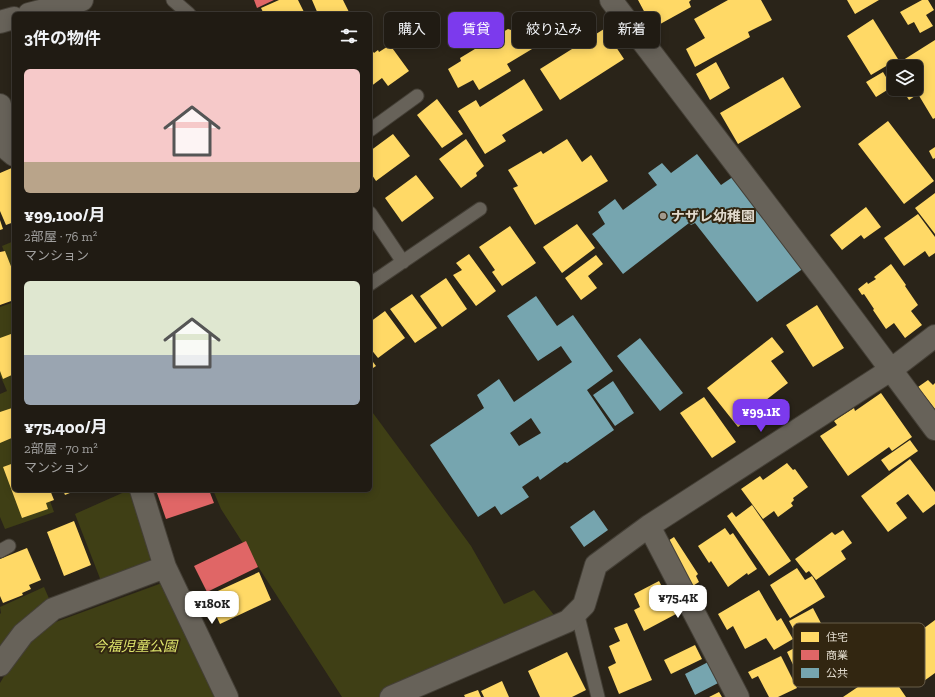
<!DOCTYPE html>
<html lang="ja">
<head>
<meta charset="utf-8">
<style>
	:root { --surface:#201b13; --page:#28241c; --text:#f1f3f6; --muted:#a2a1a0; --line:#3d3933; --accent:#7c3aed }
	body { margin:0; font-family:"Zilla Slab","Noto Sans JP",serif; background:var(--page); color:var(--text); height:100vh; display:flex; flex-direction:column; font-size:15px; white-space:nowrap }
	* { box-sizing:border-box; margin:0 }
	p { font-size:13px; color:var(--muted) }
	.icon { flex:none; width:22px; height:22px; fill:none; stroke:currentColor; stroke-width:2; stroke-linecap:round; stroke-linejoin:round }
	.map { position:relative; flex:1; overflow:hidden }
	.sheet { position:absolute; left:12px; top:12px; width:360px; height:480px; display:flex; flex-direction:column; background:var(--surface); border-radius:6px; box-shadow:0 2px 10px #0003,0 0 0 1px var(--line) }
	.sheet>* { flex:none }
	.banner { position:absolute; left:384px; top:12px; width:380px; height:36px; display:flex; gap:8px }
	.fabs { position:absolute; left:887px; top:60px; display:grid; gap:8px }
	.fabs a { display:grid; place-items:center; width:36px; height:36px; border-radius:6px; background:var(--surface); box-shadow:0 2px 10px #0003,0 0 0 1px var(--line); font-size:20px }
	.price { position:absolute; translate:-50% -34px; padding:0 9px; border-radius:8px; background:#fff; color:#222; font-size:13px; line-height:26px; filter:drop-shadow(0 1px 2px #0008) }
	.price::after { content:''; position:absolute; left:50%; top:24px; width:12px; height:9px; margin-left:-6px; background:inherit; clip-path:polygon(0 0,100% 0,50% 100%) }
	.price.selected { background:var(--accent); color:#fff }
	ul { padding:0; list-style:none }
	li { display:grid; align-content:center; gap:8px; height:212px; padding:0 12px }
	li span { display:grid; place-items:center; height:124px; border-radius:6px; color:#555 }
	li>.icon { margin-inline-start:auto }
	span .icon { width:72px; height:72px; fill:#fffc; stroke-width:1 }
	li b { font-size:17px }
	h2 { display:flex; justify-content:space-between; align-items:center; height:48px; padding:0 12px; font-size:17px }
	.pill { padding:0 14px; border-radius:6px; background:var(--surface); box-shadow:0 2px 10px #0003,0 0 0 1px var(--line); font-size:14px; line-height:36px }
	.pill.selected { background:var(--accent); color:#fff }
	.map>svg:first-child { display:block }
	.green { fill:#3f3f15 }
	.homes { fill:#ffd966 }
	.shops { fill:#e06666 }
	.public { fill:#76a5af; fill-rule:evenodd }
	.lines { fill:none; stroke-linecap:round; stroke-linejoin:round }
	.lane-casing { stroke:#443f36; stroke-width:15 }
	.street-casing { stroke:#443f36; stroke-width:24 }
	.secondary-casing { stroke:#443f36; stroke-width:24 }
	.lane { stroke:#676259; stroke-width:13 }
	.street { stroke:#676259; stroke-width:22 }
	.secondary { stroke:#676259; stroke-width:22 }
	.poi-dot { fill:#a19a8e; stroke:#322611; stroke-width:1.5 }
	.labels { text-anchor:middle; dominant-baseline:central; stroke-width:4; stroke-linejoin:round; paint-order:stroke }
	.poi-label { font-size:14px; font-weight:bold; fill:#e1dacd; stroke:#322611; text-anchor:start }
	.park-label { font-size:14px; font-style:italic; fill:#dfe56c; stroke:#322611 }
	.key { fill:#322611; stroke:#675c49; stroke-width:1 }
	.key-label { font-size:11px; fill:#e1dacd }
</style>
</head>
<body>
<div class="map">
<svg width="935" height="697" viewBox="0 0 935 697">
	<rect width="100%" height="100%" fill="#2a2419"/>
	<path class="green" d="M14,241V278L2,246Z
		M14,302V490H46L54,512L5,529L0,517V394L7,391L0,375V307Z
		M370,409L471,546L504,604L534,590L554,615L522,635L382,697H342L221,509L213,490H370Z
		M129,490L152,557L145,566L101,581L75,514Z
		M162,583L215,697H0V683L31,631Z
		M44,587L51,603L10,634L0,647V614L1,613L0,607Z"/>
	<path class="homes" d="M279,0H298L305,14H264L261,8Z
		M312,0H343L350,14H318Z
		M638,0H691L689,2L691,7L653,28Z
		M728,0H761L772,20L748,32L750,37L695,67L686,49L705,38L694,19Z
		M847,0H879L855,14Z
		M922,0H928L934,10L926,15L933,26L920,33L914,22L908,25L900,12Z
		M873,19L898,59L871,75L847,36Z
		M523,23L537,46L507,64L511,71L479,90L473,80L458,88L448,69L461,61L460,58L508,29L511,30Z
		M604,29L624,59L560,100L540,69Z
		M935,40V118L933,119L918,94L909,100L902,89H916V67H894V76L889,69Z
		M390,45L409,71L388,86L382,78L370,87V51L371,49L374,53L378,50L379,52Z
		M716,62L730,88L710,100L696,74Z
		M883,72L892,87L876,97L866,82Z
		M783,77L801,107L738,144L720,113Z
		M524,79L543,110L502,135L506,141L485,154L458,111L476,100L480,107Z
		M437,99L463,134L442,148L417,115Z
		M888,121L934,181L904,204L858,144Z
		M393,134L410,156L376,181L370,172V151Z
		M466,139L484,166L476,173L477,176L461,188L439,159Z
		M567,139L582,162L591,155L608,181L535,225L513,188L518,186L508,170L541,151L543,154Z
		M935,147V158L933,159L929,151Z
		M14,167V222L6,225L0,211V173Z
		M416,175L434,198L402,222L385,198Z
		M935,193V234L915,208Z
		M866,207L881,227L864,239L861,235L842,250L830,235Z
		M918,214L935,237V253L929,257L925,251L904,266L884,238Z
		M0,220L3,229L0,230Z
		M577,224L595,248L562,273L543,247Z
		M510,226L536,263L502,286L492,272L495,270L479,247Z
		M5,251L14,274V300L0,305V252Z
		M469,254L496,291L476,306L453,275L462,270L456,263Z
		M596,255L603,264L588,276L597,288L581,300L565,278Z
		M891,264L906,285L905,286L918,305L911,311L922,325L905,338L894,323L886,329L873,310L874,309L864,294L862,295L858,289L867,282L868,284L876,279L874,277Z
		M446,278L467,309L442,327L420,296Z
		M412,294L437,328L415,343L390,309Z
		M817,305L844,348L813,367L786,325Z
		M385,311L405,338L378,358L370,348V322Z
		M11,334L14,342V374L3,379L0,371V338Z
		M772,337L784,352L771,361L788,383L766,400L768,403L738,427L707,388Z
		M370,358L376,366L370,370Z
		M928,380L933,385L935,383V409L918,387Z
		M881,393L912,437L892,451L889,447L848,476L820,436L837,425L834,421L854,408L855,411Z
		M704,397L736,442L712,458L680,413Z
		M12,408L14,414V437L0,443V412Z
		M910,440L918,451L889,471L881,460Z
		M910,459L935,492V504L923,513L908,494L896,503L907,518L888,532L861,496Z
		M14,463V490H50L54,500L46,503L48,509L22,518L3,467Z
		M787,463L793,470L795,469L808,487L793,498L794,500L791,503L793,506L778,517L774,511L763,519L741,489L760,476L763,480Z
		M63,490H77L65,495Z
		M752,505L791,561L769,576L727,516L732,512L736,517Z
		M74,521L91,565L64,576L47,532Z
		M725,528L730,535L733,533L757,569L748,575L747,573L728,587L711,561L709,563L698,546Z
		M843,530L852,543L841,551L846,559L816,580L809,571L806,573L795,559L832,532L835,535Z
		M674,537L698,574L696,576L699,582L688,589L660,546Z
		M27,548L41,580L29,585L31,589L22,593L23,595L3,603L0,596V559Z
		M797,568L805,580L812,576L825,597L790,618L770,585Z
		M259,572L271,600L220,624L207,596Z
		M659,581L676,614L644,631L634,610L640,607L634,594Z
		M759,590L777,621L781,618L793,639L774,650L766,638L745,649L733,626L727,630L718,614Z
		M813,608L823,627L799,640L789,621Z
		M935,620V673L917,686L892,652Z
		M627,623L652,680L619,694L608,667L616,663L609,646L620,641L614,628Z
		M815,637L834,673L818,681L812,667L806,670L804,667L796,671L787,652Z
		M695,645L702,659L671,674L664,660Z
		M567,652L586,690L572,697H540L528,671Z
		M781,656L797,688L778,697H769L758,676L752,679L748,672Z
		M886,668L906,697H843Z
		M502,681L509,697H484L481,691Z
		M478,690L481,697H465L464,695Z
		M719,692L722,697H709Z"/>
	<path class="shops" d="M254,0H274L257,8Z
		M156,490H209L214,503L166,519Z
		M246,541L258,567L207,592L194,566Z"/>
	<path class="public" d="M697,154L721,185L737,174L808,265L757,302L695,223L691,225L689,223L623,274L592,234L605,224L598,212L615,199L623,210L657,185L648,173L662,163L671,173Z
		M536,296L557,326L573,315L613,371L587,390L614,430L567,463L565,462L540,480L538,476L522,487L529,497L501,515L495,506L478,517L430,445L484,408L477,395L499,379L514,402L572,362L561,346L538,361L507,316ZM531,418L541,433L519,446L510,433Z
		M640,338L683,393L660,411L617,356Z
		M613,381L634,413L615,426L593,395Z
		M594,510L608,530L584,547L570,527Z
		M712,660L722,681L695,695L685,674Z"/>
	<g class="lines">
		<g class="lane-casing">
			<path id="lane" d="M173,0L189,14
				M370,130L417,96
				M370,213L403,262
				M370,284L480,209
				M0,551L9,546
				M577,612L598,697"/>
		</g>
		<g class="street-casing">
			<path id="street" d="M611,0L824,280L935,429
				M0,105L8,150L14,155
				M141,490L165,567L227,697
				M649,526L738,697
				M0,665L23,634L53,609L165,567
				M391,697L568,621L584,605L596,565L649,526L892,369L935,336"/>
		</g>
		<g class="secondary-casing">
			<path id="secondary" d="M29,14L82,0
				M0,22L14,18"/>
		</g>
		<use href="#lane" class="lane"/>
		<use href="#street" class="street"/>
		<use href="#secondary" class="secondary"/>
	</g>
	<circle class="poi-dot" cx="663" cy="216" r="4"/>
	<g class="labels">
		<g class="poi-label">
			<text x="671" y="216">ナザレ幼稚園</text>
		</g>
		<g class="park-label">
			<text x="135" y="646">今福児童公園</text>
		</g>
	</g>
	<rect x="793" y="623" width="132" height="64" rx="6" class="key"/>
	<rect x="801" y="632" width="18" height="10" fill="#ffd966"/>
	<rect x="801" y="650" width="18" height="10" fill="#e06666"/>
	<rect x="801" y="668" width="18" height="10" fill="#76a5af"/>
	<g class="key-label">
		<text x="826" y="641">住宅</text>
		<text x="826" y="659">商業</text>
		<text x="826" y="677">公共</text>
	</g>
</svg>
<div class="fabs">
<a><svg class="icon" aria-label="layers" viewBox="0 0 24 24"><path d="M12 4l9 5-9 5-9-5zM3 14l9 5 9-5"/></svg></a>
</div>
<b class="price selected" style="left:761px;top:433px">¥99.1K</b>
<b class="price" style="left:678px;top:619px">¥75.4K</b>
<b class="price" style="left:212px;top:625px">¥180K</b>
<div class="banner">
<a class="pill">購入</a>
<a class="pill selected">賃貸</a>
<a class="pill">絞り込み</a>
<a class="pill">新着</a>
</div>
<section class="sheet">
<h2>3件の物件<svg class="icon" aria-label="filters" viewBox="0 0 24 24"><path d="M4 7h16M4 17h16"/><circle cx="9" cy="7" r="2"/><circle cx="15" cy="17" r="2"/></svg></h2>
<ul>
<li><span style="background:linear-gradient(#f6c9c9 75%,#b9a48a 0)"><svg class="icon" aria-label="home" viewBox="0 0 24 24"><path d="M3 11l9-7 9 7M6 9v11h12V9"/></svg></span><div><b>¥99,100/月</b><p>2部屋 · 76 m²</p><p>マンション</p></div></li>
<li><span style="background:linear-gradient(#dfe7d0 60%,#9aa5b1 0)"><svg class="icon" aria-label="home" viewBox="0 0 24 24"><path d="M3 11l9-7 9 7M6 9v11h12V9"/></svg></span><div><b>¥75,400/月</b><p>2部屋 · 70 m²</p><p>マンション</p></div></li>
</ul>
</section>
</div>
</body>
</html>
